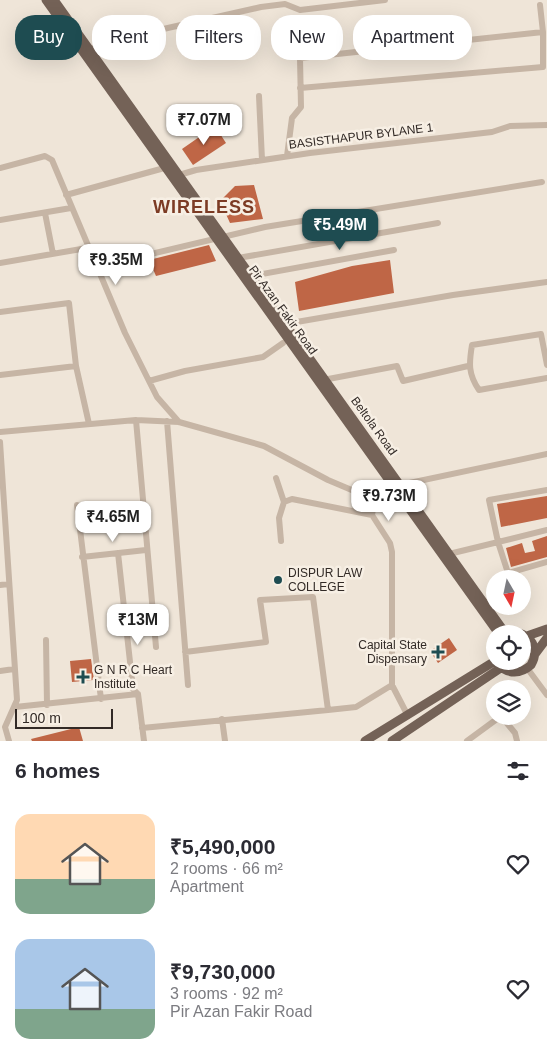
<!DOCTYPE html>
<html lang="en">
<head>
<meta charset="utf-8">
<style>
	:root { --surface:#fff; --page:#f7f7f7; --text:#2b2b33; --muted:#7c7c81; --accent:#1e4c51 }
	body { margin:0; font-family:Helvetica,sans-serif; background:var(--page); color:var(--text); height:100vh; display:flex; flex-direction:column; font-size:19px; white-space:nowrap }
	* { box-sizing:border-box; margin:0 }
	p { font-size:16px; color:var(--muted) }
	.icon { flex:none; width:28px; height:28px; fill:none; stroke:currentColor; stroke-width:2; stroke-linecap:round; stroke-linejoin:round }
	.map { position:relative; height:741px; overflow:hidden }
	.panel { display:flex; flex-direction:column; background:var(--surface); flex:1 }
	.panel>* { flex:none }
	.banner { position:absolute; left:15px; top:15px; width:518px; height:45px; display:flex; gap:10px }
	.needle { width:32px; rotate:171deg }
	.controls { position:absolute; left:486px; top:570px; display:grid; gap:10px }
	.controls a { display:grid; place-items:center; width:45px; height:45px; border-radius:50%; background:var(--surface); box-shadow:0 5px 20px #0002; font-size:25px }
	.scale { position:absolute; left:15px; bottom:12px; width:98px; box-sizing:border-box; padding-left:5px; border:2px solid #322a26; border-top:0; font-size:14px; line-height:18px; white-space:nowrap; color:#322a26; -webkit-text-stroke:4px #f7efe4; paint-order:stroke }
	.price { position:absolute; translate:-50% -42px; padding:0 11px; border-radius:10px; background:#fff; color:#222; font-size:16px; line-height:32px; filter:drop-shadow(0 1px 2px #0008) }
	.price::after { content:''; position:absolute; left:50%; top:30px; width:15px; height:11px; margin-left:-8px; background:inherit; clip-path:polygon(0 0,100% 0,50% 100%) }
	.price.selected { background:var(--accent); color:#fff }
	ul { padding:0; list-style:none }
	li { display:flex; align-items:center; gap:15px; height:125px; padding:0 15px }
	li span { display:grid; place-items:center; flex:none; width:140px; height:100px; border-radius:15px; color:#555 }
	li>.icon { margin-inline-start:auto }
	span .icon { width:60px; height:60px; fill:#fffc; stroke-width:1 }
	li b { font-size:21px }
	h2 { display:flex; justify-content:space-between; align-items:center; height:60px; padding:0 15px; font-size:21px }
	.pill { padding:0 18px; border-radius:20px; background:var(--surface); box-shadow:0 5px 20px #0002; font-size:18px; line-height:45px }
	.pill.selected { background:var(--accent); color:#fff }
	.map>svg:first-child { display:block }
	.building { fill:#bf6646 }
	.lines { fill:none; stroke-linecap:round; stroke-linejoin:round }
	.minor { stroke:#c6b5a5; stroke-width:6 }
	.major { stroke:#746257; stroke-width:9 }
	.poi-dot { fill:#1e4c51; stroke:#f7efe4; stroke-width:2 }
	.labels { text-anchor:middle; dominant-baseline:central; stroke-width:5; stroke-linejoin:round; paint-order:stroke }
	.street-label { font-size:12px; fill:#322a26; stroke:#f7efe4 }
	.poi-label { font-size:12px; fill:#322a26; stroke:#f7efe4; text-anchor:start }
	.district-label { font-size:18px; font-weight:bold; letter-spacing:1px; fill:#7c3b24; stroke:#f7efe4 }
</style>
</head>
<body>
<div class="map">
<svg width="547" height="741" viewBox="0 0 547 741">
	<rect width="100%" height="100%" fill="#efe5d8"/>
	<path class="building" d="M215,126L226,143L193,165L182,149Z
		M254,185L263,219L230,223L220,201L235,186Z
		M209,245L216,261L156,276L149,260Z
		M390,260L394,293L299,311L295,282L352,266Z
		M547,496V518L501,527L497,504Z
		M547,536V557L511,567L506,548L522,543L525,553L535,551L532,541Z
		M449,638L457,650L438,663L430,651Z
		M91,659L94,680L72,682L70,661Z
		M79,727L83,741H32L31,739Z"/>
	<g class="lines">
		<path class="minor" d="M540,5L543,32
			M90,51L98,45L110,41L261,7L285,4L300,10L385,0
			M259,96L262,160
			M287,156L292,118L301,107L300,58L543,32V67L300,88
			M0,168L45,156L52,160L125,333L157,397L179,422
			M179,175L196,170L310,153L492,132L510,126L547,125
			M66,195L168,167
			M45,213L53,254
			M0,220L71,208
			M238,258L438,223
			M0,263L87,248
			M96,267L265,227L542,182
			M251,276L394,250
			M0,312L69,303L76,366L89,424
			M285,324L453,295L547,282
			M547,365L541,334L472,345C469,363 468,374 479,390L547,378
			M0,375L76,366
			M323,380L397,366L403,381L468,366
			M149,381L185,371L263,357L283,343
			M136,420L156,647
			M167,421L188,685
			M0,432L136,420L179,422L264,446L328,480L354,491H383L393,485
			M0,442L17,700L5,727L9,741
			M276,478L284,502
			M400,485L547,454
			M547,490L489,500L498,542L508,573L547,562
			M376,491L372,515L390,543L392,552V685
			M77,505L101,699
			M281,541L279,518L284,502L292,499L372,515
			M118,553L133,689L138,694L144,741
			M449,554L547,530
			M82,557L146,550
			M0,585L9,584
			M46,640L47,705
			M185,652L266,642L260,600L313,597L328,710L356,707L392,685L408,716
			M527,668L547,695
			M0,671L14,669
			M15,707L138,694
			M501,716L515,733L517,741
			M222,719L225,741
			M142,728L328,710
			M467,741L501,716"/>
		<path class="major" d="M46,0L499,634
			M54,0L506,634
			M527,636L547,629
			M535,654L547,638
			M498,664C508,675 521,674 531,665C538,653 535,640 522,634
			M365,741L495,661
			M392,741L502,667"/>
	</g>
	<g class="poi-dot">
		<circle cx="278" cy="580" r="5"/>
		<path d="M435.5 644.5h5v5h5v5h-5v5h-5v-5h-5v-5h5z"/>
		<path d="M80.5 669.5h5v5h5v5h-5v5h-5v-5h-5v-5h5z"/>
	</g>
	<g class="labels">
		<g class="street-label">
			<text transform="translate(361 136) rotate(-7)">BASISTHAPUR BYLANE 1</text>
			<text transform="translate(283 310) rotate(54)">Pir Azan Fakir Road</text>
			<text transform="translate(374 426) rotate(54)">Beltola Road</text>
		</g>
		<g class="poi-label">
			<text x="288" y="573">DISPUR LAW<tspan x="288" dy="14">COLLEGE</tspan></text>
			<text x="427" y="645" text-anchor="end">Capital State<tspan x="427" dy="14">Dispensary</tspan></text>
			<text x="94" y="670">G N R C Heart<tspan x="94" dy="14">Institute</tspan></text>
		</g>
		<g class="district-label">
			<text x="204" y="207">WIRELESS</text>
		</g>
	</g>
</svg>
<div class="controls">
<a><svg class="needle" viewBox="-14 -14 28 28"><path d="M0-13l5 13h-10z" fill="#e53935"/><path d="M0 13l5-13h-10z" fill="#7c7c81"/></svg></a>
<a><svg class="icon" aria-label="locate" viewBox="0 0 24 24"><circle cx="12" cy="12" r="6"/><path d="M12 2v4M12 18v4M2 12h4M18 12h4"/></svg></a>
<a><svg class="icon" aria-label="layers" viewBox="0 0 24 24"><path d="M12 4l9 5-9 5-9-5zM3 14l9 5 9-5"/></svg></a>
</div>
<div class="scale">100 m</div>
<b class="price" style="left:204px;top:146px">₹7.07M</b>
<b class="price selected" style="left:340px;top:251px">₹5.49M</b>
<b class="price" style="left:116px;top:286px">₹9.35M</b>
<b class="price" style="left:389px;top:522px">₹9.73M</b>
<b class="price" style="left:113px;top:543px">₹4.65M</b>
<b class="price" style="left:138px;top:646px">₹13M</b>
<div class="banner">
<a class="pill selected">Buy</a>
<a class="pill">Rent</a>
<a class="pill">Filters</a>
<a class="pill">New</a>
<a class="pill">Apartment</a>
</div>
</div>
<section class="panel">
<h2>6 homes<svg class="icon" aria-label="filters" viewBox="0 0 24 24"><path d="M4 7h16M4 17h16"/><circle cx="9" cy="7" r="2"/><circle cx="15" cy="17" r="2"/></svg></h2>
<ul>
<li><span style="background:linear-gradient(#ffd9b3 65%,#7fa58c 0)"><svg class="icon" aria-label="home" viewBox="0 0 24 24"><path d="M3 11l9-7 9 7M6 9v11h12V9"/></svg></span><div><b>₹5,490,000</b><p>2 rooms · 66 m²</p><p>Apartment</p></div><svg class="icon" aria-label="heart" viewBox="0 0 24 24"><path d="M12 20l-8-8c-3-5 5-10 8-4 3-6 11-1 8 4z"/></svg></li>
<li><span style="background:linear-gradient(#a9c7e8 70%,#7fa58c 0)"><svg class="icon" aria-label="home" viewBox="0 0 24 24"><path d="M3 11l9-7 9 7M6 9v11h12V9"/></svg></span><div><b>₹9,730,000</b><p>3 rooms · 92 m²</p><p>Pir Azan Fakir Road</p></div><svg class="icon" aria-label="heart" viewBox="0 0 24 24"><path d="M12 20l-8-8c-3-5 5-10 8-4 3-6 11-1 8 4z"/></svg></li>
</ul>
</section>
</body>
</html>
